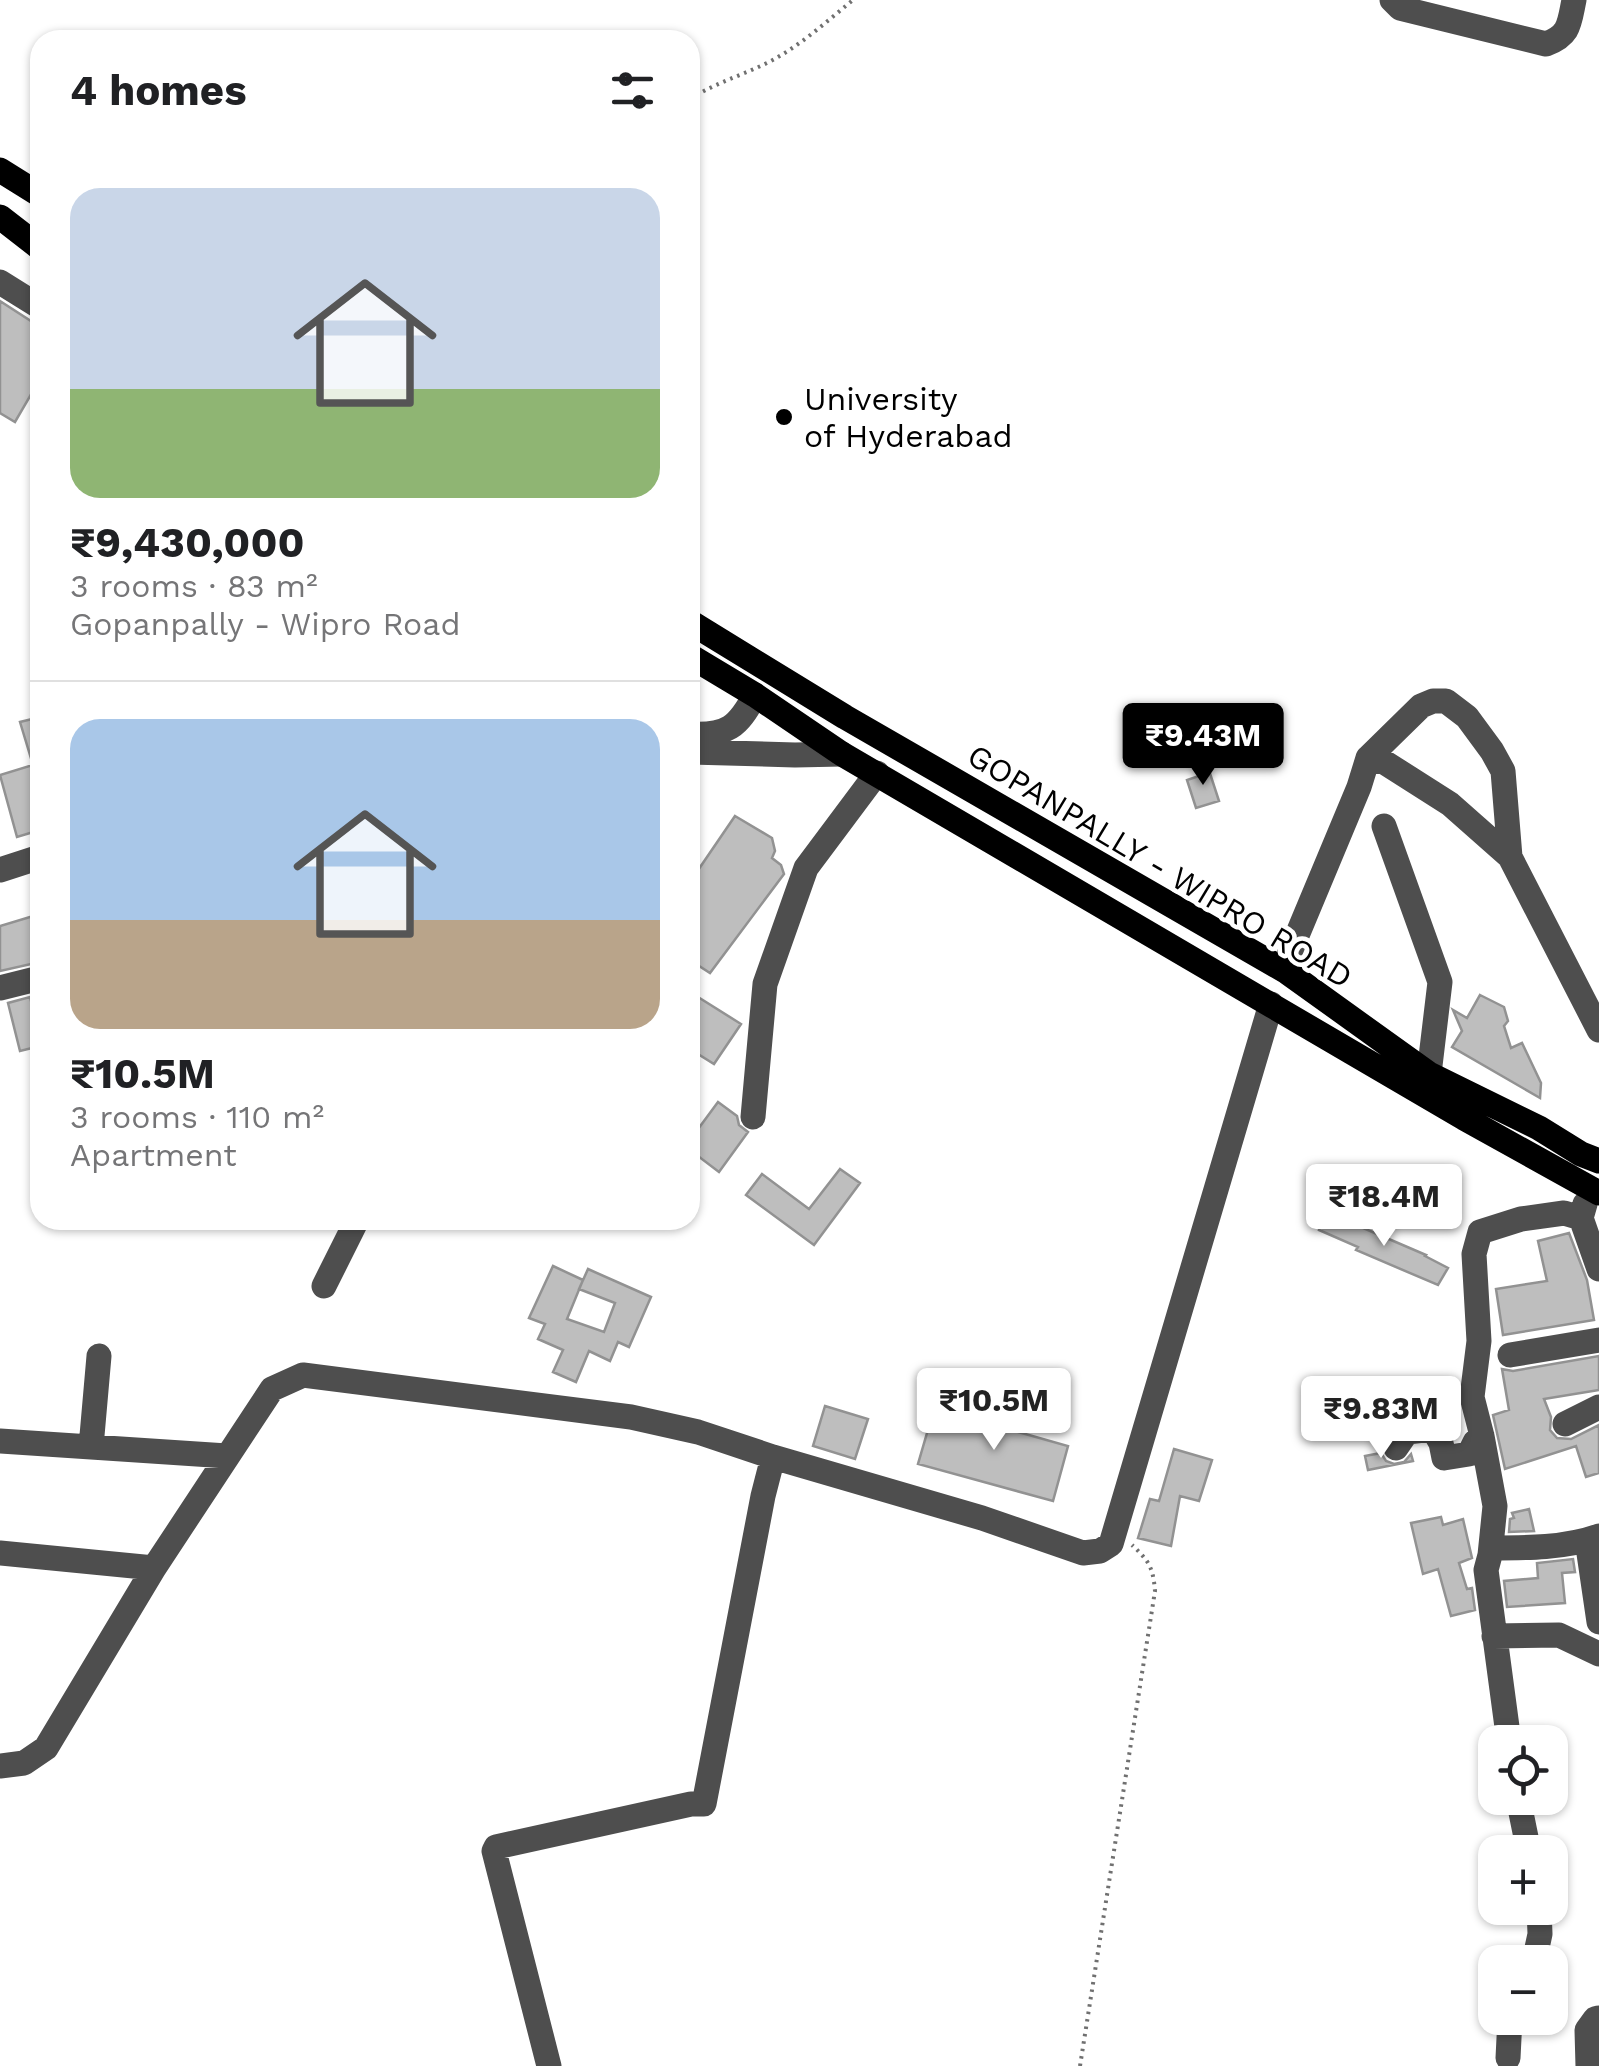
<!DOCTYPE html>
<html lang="en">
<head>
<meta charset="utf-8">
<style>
	:root { --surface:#fff; --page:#f6f6f6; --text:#202124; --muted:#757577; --line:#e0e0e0; --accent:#000 }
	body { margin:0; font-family:"Work Sans",sans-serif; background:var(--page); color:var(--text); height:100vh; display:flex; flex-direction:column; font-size:38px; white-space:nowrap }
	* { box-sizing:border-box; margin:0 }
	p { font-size:32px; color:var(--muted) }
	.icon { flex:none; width:55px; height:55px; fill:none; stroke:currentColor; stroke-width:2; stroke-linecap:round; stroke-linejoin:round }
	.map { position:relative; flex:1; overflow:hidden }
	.sheet { position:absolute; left:30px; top:30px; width:670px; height:1200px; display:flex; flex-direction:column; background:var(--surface); border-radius:30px; box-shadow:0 2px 8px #0004 }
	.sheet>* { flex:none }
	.controls { position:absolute; left:1478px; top:1725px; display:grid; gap:20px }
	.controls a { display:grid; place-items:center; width:90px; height:90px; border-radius:20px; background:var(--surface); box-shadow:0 2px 8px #0004; font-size:50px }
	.price { position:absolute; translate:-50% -85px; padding:0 22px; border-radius:10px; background:#fff; color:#222; font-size:32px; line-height:65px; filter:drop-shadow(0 2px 5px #0008) }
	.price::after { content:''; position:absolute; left:50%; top:60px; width:30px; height:22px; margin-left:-15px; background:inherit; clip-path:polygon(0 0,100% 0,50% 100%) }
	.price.current { background:var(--accent); color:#fff }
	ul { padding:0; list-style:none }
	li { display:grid; align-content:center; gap:20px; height:530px; padding:0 40px }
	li+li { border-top:2px solid var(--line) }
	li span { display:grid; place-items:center; height:310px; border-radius:30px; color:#555 }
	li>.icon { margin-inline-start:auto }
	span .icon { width:180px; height:180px; fill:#fffc; stroke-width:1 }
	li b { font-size:42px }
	h2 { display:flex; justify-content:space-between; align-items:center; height:120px; padding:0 40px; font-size:42px }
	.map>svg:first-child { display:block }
	.building { fill:#bebebe; stroke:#929292; stroke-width:2.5 }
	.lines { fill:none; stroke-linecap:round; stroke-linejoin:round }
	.path { stroke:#707070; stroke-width:4; stroke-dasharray:2.5 5; stroke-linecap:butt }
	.minor { stroke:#4e4e4e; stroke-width:25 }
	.major { stroke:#000; stroke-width:25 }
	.poi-dot { fill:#000; stroke:#fff; stroke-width:4 }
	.labels { text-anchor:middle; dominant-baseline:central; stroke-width:9; stroke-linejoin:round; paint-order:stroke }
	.poi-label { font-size:32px; fill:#000; stroke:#fff; text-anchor:start }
	.street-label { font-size:32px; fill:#000; stroke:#fff }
</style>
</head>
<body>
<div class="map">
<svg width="1599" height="2066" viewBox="0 0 1599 2066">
	<rect width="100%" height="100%" fill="#fff"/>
	<path class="building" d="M0,301L31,321L40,323V379L15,422L0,413Z
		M40,717V830L17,837L0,775L33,765L20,722Z
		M1205,758L1219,801L1196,808L1187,780L1199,776Z
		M735,816L772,838L775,851L772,858L781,865L784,874L710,973L690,960V882Z
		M40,914V962L0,971V926Z
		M690,992L741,1024L714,1064L690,1049Z
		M1480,995L1504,1007L1508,1021L1504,1026L1511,1048L1522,1043L1541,1083L1540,1098L1452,1047L1462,1031L1453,1010L1467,1018Z
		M30,997L31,1001L40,998V1046L20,1051L8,1003Z
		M718,1102L737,1116L739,1125L748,1132L719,1172L690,1150V1140Z
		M840,1169L860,1183L814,1245L746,1195L762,1174L809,1209Z
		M1326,1212L1426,1255L1425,1256L1448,1268L1438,1285L1356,1250L1358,1247L1319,1230Z
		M1569,1233L1587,1280L1594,1320L1503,1335L1496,1289L1547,1281L1538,1241Z
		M553,1266L583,1280L567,1319L604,1332L615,1303L579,1289L588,1269L651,1297L629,1347L618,1342L610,1361L589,1351L576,1382L553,1372L563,1350L538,1339L545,1324L529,1318Z
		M1599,1356V1390L1544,1399L1551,1417L1550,1430L1557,1438L1571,1439L1599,1425V1473L1586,1477L1576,1446L1505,1469L1493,1415L1509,1410L1502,1369L1513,1371Z
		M825,1406L868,1419L855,1459L813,1446Z
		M996,1407L1015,1412L1011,1430L1068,1446L1053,1501L918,1464L934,1409L991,1424Z
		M1174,1449L1212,1460L1199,1501L1180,1496L1171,1546L1138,1538L1150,1499L1159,1501Z
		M1381,1453L1386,1461L1394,1464L1404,1462L1411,1454L1413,1461L1368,1470L1365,1456Z
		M1529,1509L1534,1531L1509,1532L1510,1519L1514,1518L1512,1513Z
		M1441,1517L1443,1525L1463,1519L1472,1558L1459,1563L1467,1589L1472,1588L1475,1610L1451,1616L1438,1569L1423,1574L1411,1523Z
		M1573,1559L1575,1572L1562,1573L1565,1603L1507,1607L1504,1581L1538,1578L1537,1563Z"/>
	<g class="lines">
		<path class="path" d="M690,99C715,83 743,75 769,62C800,46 826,22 853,0
			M1080,2066L1155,1591C1153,1567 1149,1561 1132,1545"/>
		<path class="minor" d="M1392,0L1400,8L1546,44C1570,35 1569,24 1574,0
			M0,282L40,307
			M690,734C727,736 738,727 755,695
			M690,752L795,755L842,754
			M1368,758L1421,706L1433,701H1446L1467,717L1492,751L1503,771L1510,857
			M1384,826L1440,982L1429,1074
			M0,870L40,857
			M1283,969L1359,787L1368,758L1384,762L1450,804L1510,857L1599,1030
			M0,988L40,978
			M753,1117L765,984L806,868L877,773
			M1585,1204L1581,1218L1599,1269
			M324,1286L357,1220
			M1510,1355L1599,1340
			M1565,1424L1599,1407
			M0,1441L227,1456
			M91,1447L99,1356
			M1396,1448L1407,1432L1433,1429L1441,1443L1444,1458L1469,1454L1475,1442L1482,1436
			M1587,1540L1599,1622
			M1491,1548C1527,1548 1565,1548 1599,1536
			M0,1553L154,1568
			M1494,1636L1559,1635L1599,1654
			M1509,1742L1486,1570L1490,1555L1495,1506L1482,1436L1472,1397L1479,1341L1474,1254L1480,1232L1521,1219L1564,1213L1581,1218
			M0,1766L24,1763L46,1748L154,1568L272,1389L303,1375L631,1417L698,1432L773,1457L982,1518L1083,1553L1100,1551L1111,1544L1271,1004
			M1518,1798L1529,1852
			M1534,1962L1540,1934L1539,1908
			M1508,2058L1510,2018
			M549,2066L494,1851L496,1847L691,1804H704L763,1496L773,1457
			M1588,2066L1587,2030L1595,2019L1599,2018"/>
		<path class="major" d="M0,170L40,195
			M0,217L40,248
			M690,622L845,717L1287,972L1429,1074L1539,1128L1581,1154L1599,1161
			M690,656L755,695L842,754L1464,1118L1599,1193"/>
	</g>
	<circle class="poi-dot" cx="784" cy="417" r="10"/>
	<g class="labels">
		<g class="poi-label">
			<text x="804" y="399">University<tspan x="804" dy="37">of Hyderabad</tspan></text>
		</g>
		<g class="street-label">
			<text transform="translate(1160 866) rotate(31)">GOPANPALLY - WIPRO ROAD</text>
		</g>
	</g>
</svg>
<div class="controls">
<a><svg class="icon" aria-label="locate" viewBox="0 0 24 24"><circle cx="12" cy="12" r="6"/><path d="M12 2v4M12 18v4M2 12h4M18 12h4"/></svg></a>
<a>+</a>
<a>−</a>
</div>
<b class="price current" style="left:1203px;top:788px">₹9.43M</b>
<b class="price" style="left:1384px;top:1249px">₹18.4M</b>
<b class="price" style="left:994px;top:1453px">₹10.5M</b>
<b class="price" style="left:1381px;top:1461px">₹9.83M</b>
<section class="sheet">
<h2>4 homes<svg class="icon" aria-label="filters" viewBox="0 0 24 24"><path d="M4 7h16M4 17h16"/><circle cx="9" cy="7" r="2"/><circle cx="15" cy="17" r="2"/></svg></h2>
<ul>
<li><span style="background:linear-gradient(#c9d6e8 65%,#8fb573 0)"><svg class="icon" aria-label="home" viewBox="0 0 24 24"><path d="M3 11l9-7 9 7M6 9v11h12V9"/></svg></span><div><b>₹9,430,000</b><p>3 rooms · 83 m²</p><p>Gopanpally - Wipro Road</p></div></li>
<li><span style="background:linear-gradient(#a9c7e8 65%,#b9a48a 0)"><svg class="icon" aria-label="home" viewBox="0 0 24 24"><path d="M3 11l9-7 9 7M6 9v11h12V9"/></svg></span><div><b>₹10.5M</b><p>3 rooms · 110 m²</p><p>Apartment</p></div></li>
</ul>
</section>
</div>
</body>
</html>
